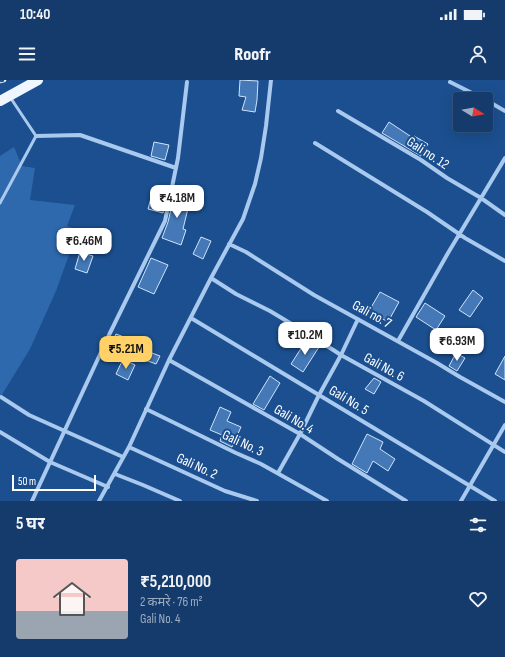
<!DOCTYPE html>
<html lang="hi">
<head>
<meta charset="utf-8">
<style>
	:root { --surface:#143b6b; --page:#1d4271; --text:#f1f3f6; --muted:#9dadc1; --line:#33557e; --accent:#ffd166 }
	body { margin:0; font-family:"Sofia Sans Condensed","Noto Sans Devanagari",sans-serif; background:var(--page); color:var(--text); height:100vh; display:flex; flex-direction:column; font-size:15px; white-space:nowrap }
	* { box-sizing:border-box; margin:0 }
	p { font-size:13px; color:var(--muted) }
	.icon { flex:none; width:22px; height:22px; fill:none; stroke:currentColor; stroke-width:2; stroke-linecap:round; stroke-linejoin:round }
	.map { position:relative; height:421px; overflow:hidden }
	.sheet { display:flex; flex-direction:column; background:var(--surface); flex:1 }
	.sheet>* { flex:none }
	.needle { width:26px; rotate:101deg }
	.tools { position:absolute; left:453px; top:12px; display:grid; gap:8px }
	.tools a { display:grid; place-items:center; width:40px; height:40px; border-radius:4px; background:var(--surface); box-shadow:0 4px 16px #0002,0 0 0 1px var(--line); font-size:20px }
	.scale { position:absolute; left:12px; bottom:10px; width:84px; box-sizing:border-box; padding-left:4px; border:2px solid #fff; border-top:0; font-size:11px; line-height:14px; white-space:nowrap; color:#fff; -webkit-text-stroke:3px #1b4f8f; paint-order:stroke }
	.price { position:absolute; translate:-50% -34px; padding:0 9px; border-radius:8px; background:#fff; color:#222; font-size:13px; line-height:26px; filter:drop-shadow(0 1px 2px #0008) }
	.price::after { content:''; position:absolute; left:50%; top:24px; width:12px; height:9px; margin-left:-6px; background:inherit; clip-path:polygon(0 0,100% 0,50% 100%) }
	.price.active { background:var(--accent); color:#111 }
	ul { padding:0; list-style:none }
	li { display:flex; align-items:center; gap:12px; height:100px; padding:0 16px }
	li+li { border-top:1px solid var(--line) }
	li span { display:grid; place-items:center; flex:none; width:112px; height:80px; border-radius:4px; color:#555 }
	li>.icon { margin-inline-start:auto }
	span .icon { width:48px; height:48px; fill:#fffc; stroke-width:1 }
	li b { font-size:17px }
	h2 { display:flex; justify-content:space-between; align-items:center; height:48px; padding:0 16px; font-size:17px }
	.status { display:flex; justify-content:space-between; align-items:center; height:28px; padding:0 20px; background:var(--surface); direction:ltr }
	.status svg { height:11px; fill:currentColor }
	header { display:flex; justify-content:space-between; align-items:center; height:52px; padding:0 16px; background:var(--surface); font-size:18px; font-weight:800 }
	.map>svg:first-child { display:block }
	.green { fill:#2e69ad }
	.building { fill:#4478b7; stroke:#cfe3fa }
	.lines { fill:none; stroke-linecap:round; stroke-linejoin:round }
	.lane { stroke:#a9c9ee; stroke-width:3 }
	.street { stroke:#a9c9ee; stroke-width:4 }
	.primary { stroke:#f0f6ff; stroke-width:10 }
	.rail-casing { stroke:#fff; stroke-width:4.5 }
	.rail { stroke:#1b4f8f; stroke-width:3; stroke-dasharray:9; stroke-linecap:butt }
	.labels { text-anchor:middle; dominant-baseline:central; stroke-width:4; stroke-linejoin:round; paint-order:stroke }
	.street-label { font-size:14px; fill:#fff; stroke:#1b4f8f }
</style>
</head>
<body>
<div class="status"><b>10:40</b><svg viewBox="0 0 49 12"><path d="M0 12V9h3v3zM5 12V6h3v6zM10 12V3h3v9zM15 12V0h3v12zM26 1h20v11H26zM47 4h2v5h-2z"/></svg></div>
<header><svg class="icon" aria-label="menu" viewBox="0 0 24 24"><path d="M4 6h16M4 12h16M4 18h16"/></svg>Roofr<svg class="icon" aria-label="person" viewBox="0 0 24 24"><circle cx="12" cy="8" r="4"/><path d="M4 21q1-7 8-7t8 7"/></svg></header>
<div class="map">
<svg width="505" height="421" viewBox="0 0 505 421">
	<rect width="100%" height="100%" fill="#1b4f8f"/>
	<path class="green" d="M14,67L22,86L35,88L30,120L75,125L67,146L78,150L56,211L30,269L0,318V76Z"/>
	<path class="building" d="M240,0L258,1L257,20L255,32L242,30L246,17L239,16Z
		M389,42L413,58L414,56L428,64L421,76L382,53Z
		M154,62L169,65L165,80L151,76Z
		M175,112L191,116L183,149L186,150L181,165L162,158L168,142Z
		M152,114L166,117L163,133L148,129Z
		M201,157L211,161L203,179L193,174Z
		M80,172L93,176L87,193L75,189Z
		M151,178L168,185L154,214L138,207Z
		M473,210L483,218L470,237L459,230Z
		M380,212L399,222L388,242L369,231Z
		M425,223L445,236L436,250L416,237Z
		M116,254L129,259L119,282L106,276Z
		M307,259L319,267L303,292L291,284Z
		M144,270L160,276L156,284L140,278Z
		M456,273L465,278L457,291L449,286Z
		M505,276V300L495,294Z
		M123,279L135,285L128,300L116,294Z
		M270,296L280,303L264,330L253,324Z
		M374,298L381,302L374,314L365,309Z
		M220,327L231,332L227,341L241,347L232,367L220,361L222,355L210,350Z
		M367,354L383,362L380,369L395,379L388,391L373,381L367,393L352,384Z"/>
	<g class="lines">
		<path class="lane" d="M0,123L36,56L10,17"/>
		<path class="street" d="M450,2L484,19
			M486,20L505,31
			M338,31L421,80L447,98L481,118L505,135
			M36,56L80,55L176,88
			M315,63L427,132L465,158L505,181
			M229,164L246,172L314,215L437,283L460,297L505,322
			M211,198L236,214L270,231L310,255L341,275L424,321L505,372
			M191,238L495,421
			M398,261L448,173L505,78
			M169,280L300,354L338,379L406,421
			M1,317L29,335L123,377
			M146,329L236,373L261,384L327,421
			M0,352L50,382L108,407
			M129,367L225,411L257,421
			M278,393L300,354L319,315L341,275L358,239
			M115,394L143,405L180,421
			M32,421L109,255L165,141L178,78L187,2
			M99,421L129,367L169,280L211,198L243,139L255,104L261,78L266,46L271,0
			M461,421L505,345"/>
		<path class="primary" d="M0,21L38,0"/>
		<g class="rail-casing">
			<path id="rail" d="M0,1L4,0"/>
		</g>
		<use href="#rail" class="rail"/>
	</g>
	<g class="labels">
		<g class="street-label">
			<text transform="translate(428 73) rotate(33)">Gali no. 12</text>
			<text transform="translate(372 234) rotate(29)">Gali no. 7</text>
			<text transform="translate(384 287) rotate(29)">Gali No. 6</text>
			<text transform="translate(349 320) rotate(31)">Gali No. 5</text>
			<text transform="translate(294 339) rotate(31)">Gali No. 4</text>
			<text transform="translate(243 363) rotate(25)">Gali No. 3</text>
			<text transform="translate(197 386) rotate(25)">Gali No. 2</text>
		</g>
	</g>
</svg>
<div class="tools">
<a><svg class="needle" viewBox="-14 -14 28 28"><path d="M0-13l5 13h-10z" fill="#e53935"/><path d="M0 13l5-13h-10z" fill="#9dadc1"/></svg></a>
</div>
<div class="scale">50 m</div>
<b class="price" style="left:177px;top:139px">₹4.18M</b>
<b class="price" style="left:84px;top:182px">₹6.46M</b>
<b class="price" style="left:305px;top:276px">₹10.2M</b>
<b class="price" style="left:457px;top:282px">₹6.93M</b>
<b class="price active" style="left:126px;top:290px">₹5.21M</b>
</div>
<section class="sheet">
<h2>5 घर<svg class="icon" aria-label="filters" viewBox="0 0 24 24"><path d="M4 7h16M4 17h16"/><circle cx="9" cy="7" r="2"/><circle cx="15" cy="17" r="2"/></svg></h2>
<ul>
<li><span style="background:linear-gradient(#f6c9c9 65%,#9aa5b1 0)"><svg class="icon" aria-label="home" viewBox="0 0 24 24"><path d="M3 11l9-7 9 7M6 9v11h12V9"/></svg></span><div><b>₹5,210,000</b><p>2 कमरे · 76 m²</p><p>Gali No. 4</p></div><svg class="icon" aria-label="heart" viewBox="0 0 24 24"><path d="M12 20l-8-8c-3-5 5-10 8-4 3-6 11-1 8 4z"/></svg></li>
</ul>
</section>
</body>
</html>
